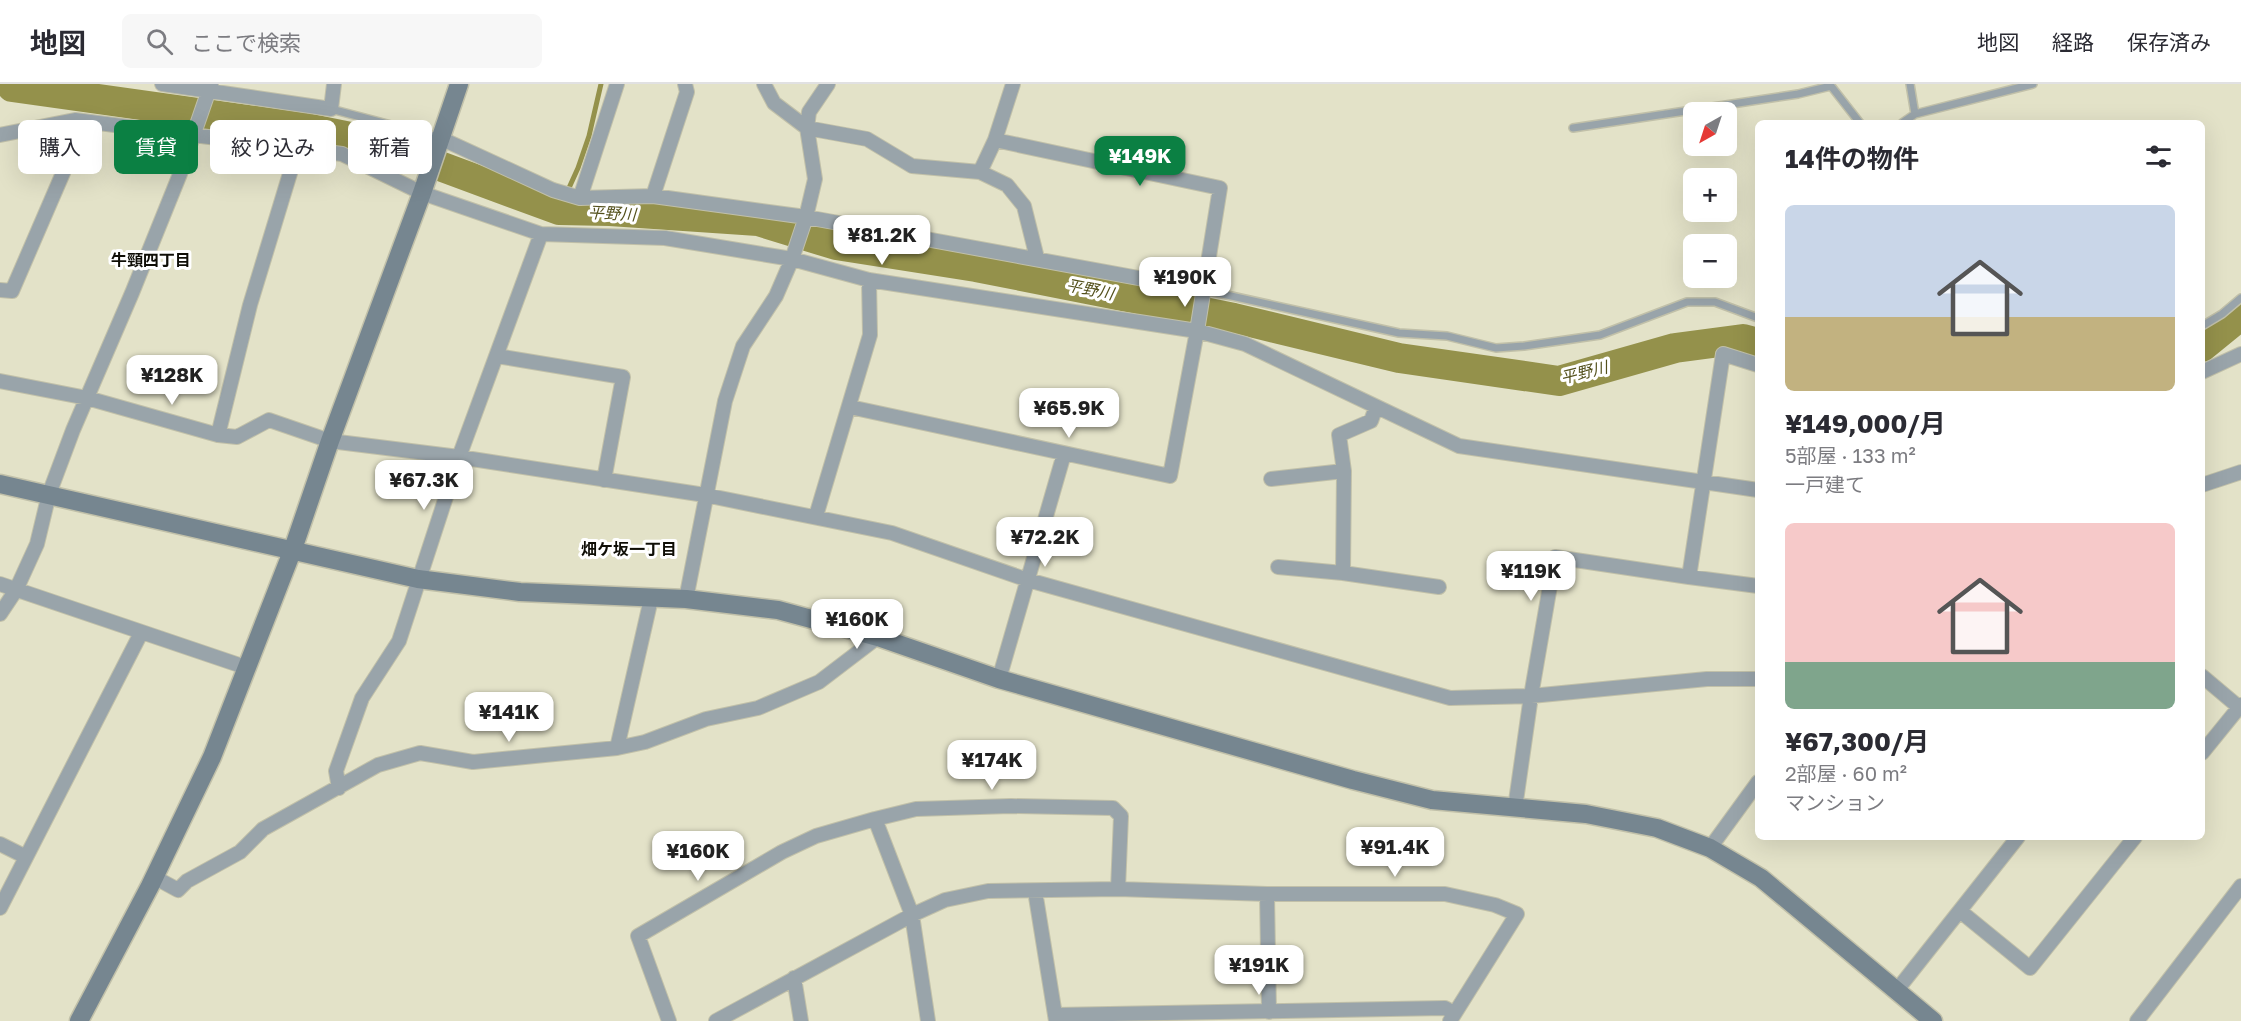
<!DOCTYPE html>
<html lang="ja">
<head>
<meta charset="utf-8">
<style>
	:root { --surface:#fff; --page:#f7f7f7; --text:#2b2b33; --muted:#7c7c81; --line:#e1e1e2; --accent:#0b8043 }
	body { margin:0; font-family:"Golos Text","Noto Sans JP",sans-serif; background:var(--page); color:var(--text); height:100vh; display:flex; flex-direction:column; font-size:22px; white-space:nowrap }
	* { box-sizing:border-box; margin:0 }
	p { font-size:20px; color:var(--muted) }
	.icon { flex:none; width:33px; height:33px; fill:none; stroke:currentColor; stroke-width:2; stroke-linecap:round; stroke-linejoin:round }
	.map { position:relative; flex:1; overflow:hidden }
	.sheet { position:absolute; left:1755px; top:36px; width:450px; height:720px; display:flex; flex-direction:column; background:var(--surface); border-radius:9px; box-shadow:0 6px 24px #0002 }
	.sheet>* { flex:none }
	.guide { position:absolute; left:18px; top:36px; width:570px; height:54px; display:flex; gap:12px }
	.needle { width:39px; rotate:219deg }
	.fabs { position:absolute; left:1683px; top:18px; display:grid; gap:12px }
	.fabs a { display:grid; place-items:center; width:54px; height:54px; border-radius:9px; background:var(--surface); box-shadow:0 6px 24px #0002; font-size:30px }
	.price { position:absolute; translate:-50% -51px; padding:0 14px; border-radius:12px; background:#fff; color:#222; font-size:20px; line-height:39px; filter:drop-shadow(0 2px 3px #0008) }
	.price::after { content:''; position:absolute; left:50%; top:36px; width:18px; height:14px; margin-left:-9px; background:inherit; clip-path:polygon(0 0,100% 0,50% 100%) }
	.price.selected { background:var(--accent); color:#fff }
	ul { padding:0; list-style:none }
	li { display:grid; align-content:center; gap:12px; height:318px; padding:0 30px }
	li span { display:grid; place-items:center; height:186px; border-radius:9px; color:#555 }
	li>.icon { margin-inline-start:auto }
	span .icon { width:108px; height:108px; fill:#fffc; stroke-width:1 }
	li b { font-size:26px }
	h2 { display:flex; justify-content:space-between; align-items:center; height:72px; padding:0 30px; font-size:26px }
	.tag { padding:0 21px; border-radius:9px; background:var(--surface); box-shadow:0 6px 24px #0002; font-size:21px; line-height:54px }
	.tag.selected { background:var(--accent); color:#fff }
	header { display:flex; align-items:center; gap:36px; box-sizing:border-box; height:84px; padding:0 30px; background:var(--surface); border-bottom:2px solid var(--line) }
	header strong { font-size:28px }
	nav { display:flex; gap:33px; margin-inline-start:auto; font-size:21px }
	.search { width:420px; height:54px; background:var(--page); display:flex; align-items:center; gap:15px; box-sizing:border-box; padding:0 21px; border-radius:9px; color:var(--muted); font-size:22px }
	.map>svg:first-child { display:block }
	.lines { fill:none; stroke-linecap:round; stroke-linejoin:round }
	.stream { stroke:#94914b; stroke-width:5 }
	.river { stroke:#94914b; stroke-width:30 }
	.lane-casing { stroke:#c1c0a9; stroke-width:10 }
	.street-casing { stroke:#c1c0a9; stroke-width:16 }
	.secondary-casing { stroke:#c1c0a9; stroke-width:21 }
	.lane { stroke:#99a4aa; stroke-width:7 }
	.street { stroke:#99a4aa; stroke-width:14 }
	.secondary { stroke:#768690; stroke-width:18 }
	.labels { text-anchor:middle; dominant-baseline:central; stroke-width:6; stroke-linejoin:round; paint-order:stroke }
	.water-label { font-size:16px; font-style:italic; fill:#53501b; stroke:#fff }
	.neighbourhood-label { font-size:16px; font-weight:bold; fill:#0f0e06; stroke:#fff }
</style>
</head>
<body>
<header>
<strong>地図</strong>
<div class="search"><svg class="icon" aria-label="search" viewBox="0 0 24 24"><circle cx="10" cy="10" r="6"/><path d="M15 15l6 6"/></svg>ここで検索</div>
<nav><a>地図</a><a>経路</a><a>保存済み</a></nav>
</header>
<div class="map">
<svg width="2241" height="937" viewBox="0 0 2241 937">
	<rect width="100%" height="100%" fill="#e3e2c8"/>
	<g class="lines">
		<path class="stream" d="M559,126L578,84L589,52L601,0"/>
		<path class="river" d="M12,3L306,44L375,58L559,126L610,127L758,137L836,161L976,183L1234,234L1399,274L1559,297L1675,264L1743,255L1758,259
			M2202,263L2241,231"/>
		<g class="lane-casing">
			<path id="lane" d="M1910,0L1915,30
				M331,25L440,54
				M1902,39L1915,30L2033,0
				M1573,44L1798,10L1831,2L1860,39
				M1204,206L1399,249L1447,252L1496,264L1524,262L1600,251L1687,218H1715L1758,234
				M2202,242L2222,230L2241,214"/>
		</g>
		<g class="street-casing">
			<path id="street" d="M162,0L331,25L334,0
				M764,0L774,19L807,44L867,55L912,82L980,88L995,56L1013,0
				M0,51L75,36L342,70L422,109L541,150L665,154L792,175L869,196L1197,247L1245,260L1459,362L1758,406
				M440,54L553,106L580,114L653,112L806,133L1204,206
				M980,88L1007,101L1024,122L1037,174
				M653,112L687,8L685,0
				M580,114L617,0
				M0,206L12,207L85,38
				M497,272L623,293L604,396
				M1758,281L1723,270L1689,493L1758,502
				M2202,288L2241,270
				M0,297L87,314L218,351L237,353L269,336L330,357L459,373L705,411L892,449L1028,496L1450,614L1531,612L1707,595H1758
				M850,323L1170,392L1197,247L1220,104L995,56
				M218,351L250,221L298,63
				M1271,395L1344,387
				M2202,401L2241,388
				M816,432L870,251L869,196
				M1278,483L1343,489L1439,503
				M1343,489L1344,387L1339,351L1371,337L1376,323
				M0,500L248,584
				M686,515L725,317L743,262L776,212L792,175L806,133L815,95L807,44L809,28L828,0
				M0,530L16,506L37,460L49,410L73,346L132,209L180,90L211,0
				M2202,592L2241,625
				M999,595L1064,370
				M617,664L651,515
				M2202,669L2241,621
				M339,704L336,687L362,614L399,557L459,373L541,150
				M1515,724L1531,612L1555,473L1689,493
				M875,735L912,831L928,937
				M0,760L26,773
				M1710,764L1758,698
				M154,793L178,806L187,797L240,768L263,745L378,681L420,669L473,678L617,664L645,658L706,635L758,624L819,598L878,553
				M1035,807L1056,937
				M1267,810L1269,928
				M0,824L141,549
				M1960,827L2030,884L2135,753
				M794,894L801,937
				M1897,906L2018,753
				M1055,931L1445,924L1454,929
				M669,937L638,852L782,768L816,752L875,735L916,725L1011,722L1113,724L1121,732L1118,805
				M716,937L912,831L945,816L988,807L1118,805L1267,810H1445L1495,821L1517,830L1450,937
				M2137,937L2241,802"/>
		</g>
		<g class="secondary-casing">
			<path id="secondary" d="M0,400L418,495L520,508L686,515L778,526L878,553L999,595L1353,696L1432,716L1586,730L1657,744L1710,764L1761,794L1933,937
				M79,937L150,802L212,673L293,465L330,357L422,109L459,0"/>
		</g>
		<use href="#lane" class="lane"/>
		<use href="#street" class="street"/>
		<use href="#secondary" class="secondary"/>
	</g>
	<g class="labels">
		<g class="water-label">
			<text transform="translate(612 129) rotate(3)">平野川</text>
			<text transform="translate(1090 205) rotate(11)">平野川</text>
			<text transform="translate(1584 288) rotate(-14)">平野川</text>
		</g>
		<g class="neighbourhood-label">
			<text x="151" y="176">牛頸四丁目</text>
			<text x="629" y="465">畑ケ坂一丁目</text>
		</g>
	</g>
</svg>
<div class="fabs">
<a><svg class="needle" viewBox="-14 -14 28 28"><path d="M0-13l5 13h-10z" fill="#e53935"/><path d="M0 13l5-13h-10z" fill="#7c7c81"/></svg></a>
<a>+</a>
<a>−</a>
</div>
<b class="price selected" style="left:1140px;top:103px">¥149K</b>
<b class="price" style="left:882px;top:182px">¥81.2K</b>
<b class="price" style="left:1185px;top:224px">¥190K</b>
<b class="price" style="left:172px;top:322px">¥128K</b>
<b class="price" style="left:1069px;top:355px">¥65.9K</b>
<b class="price" style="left:424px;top:427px">¥67.3K</b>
<b class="price" style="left:1045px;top:484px">¥72.2K</b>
<b class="price" style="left:1531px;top:518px">¥119K</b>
<b class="price" style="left:857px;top:566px">¥160K</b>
<b class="price" style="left:509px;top:659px">¥141K</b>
<b class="price" style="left:992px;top:707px">¥174K</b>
<b class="price" style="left:1395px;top:794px">¥91.4K</b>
<b class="price" style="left:698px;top:798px">¥160K</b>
<b class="price" style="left:1259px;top:912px">¥191K</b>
<div class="guide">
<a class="tag">購入</a>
<a class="tag selected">賃貸</a>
<a class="tag">絞り込み</a>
<a class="tag">新着</a>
</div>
<section class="sheet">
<h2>14件の物件<svg class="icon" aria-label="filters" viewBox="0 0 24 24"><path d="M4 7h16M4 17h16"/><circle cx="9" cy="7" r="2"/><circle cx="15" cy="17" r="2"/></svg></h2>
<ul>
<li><span style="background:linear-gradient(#c9d6e8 60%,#c2b280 0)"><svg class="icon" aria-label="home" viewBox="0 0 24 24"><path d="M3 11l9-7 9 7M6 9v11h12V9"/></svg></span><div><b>¥149,000/月</b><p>5部屋 · 133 m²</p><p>一戸建て</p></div></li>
<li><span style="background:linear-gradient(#f6c9c9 75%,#7fa58c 0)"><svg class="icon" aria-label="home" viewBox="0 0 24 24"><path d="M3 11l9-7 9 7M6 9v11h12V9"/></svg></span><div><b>¥67,300/月</b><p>2部屋 · 60 m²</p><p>マンション</p></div></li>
</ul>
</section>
</div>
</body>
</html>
